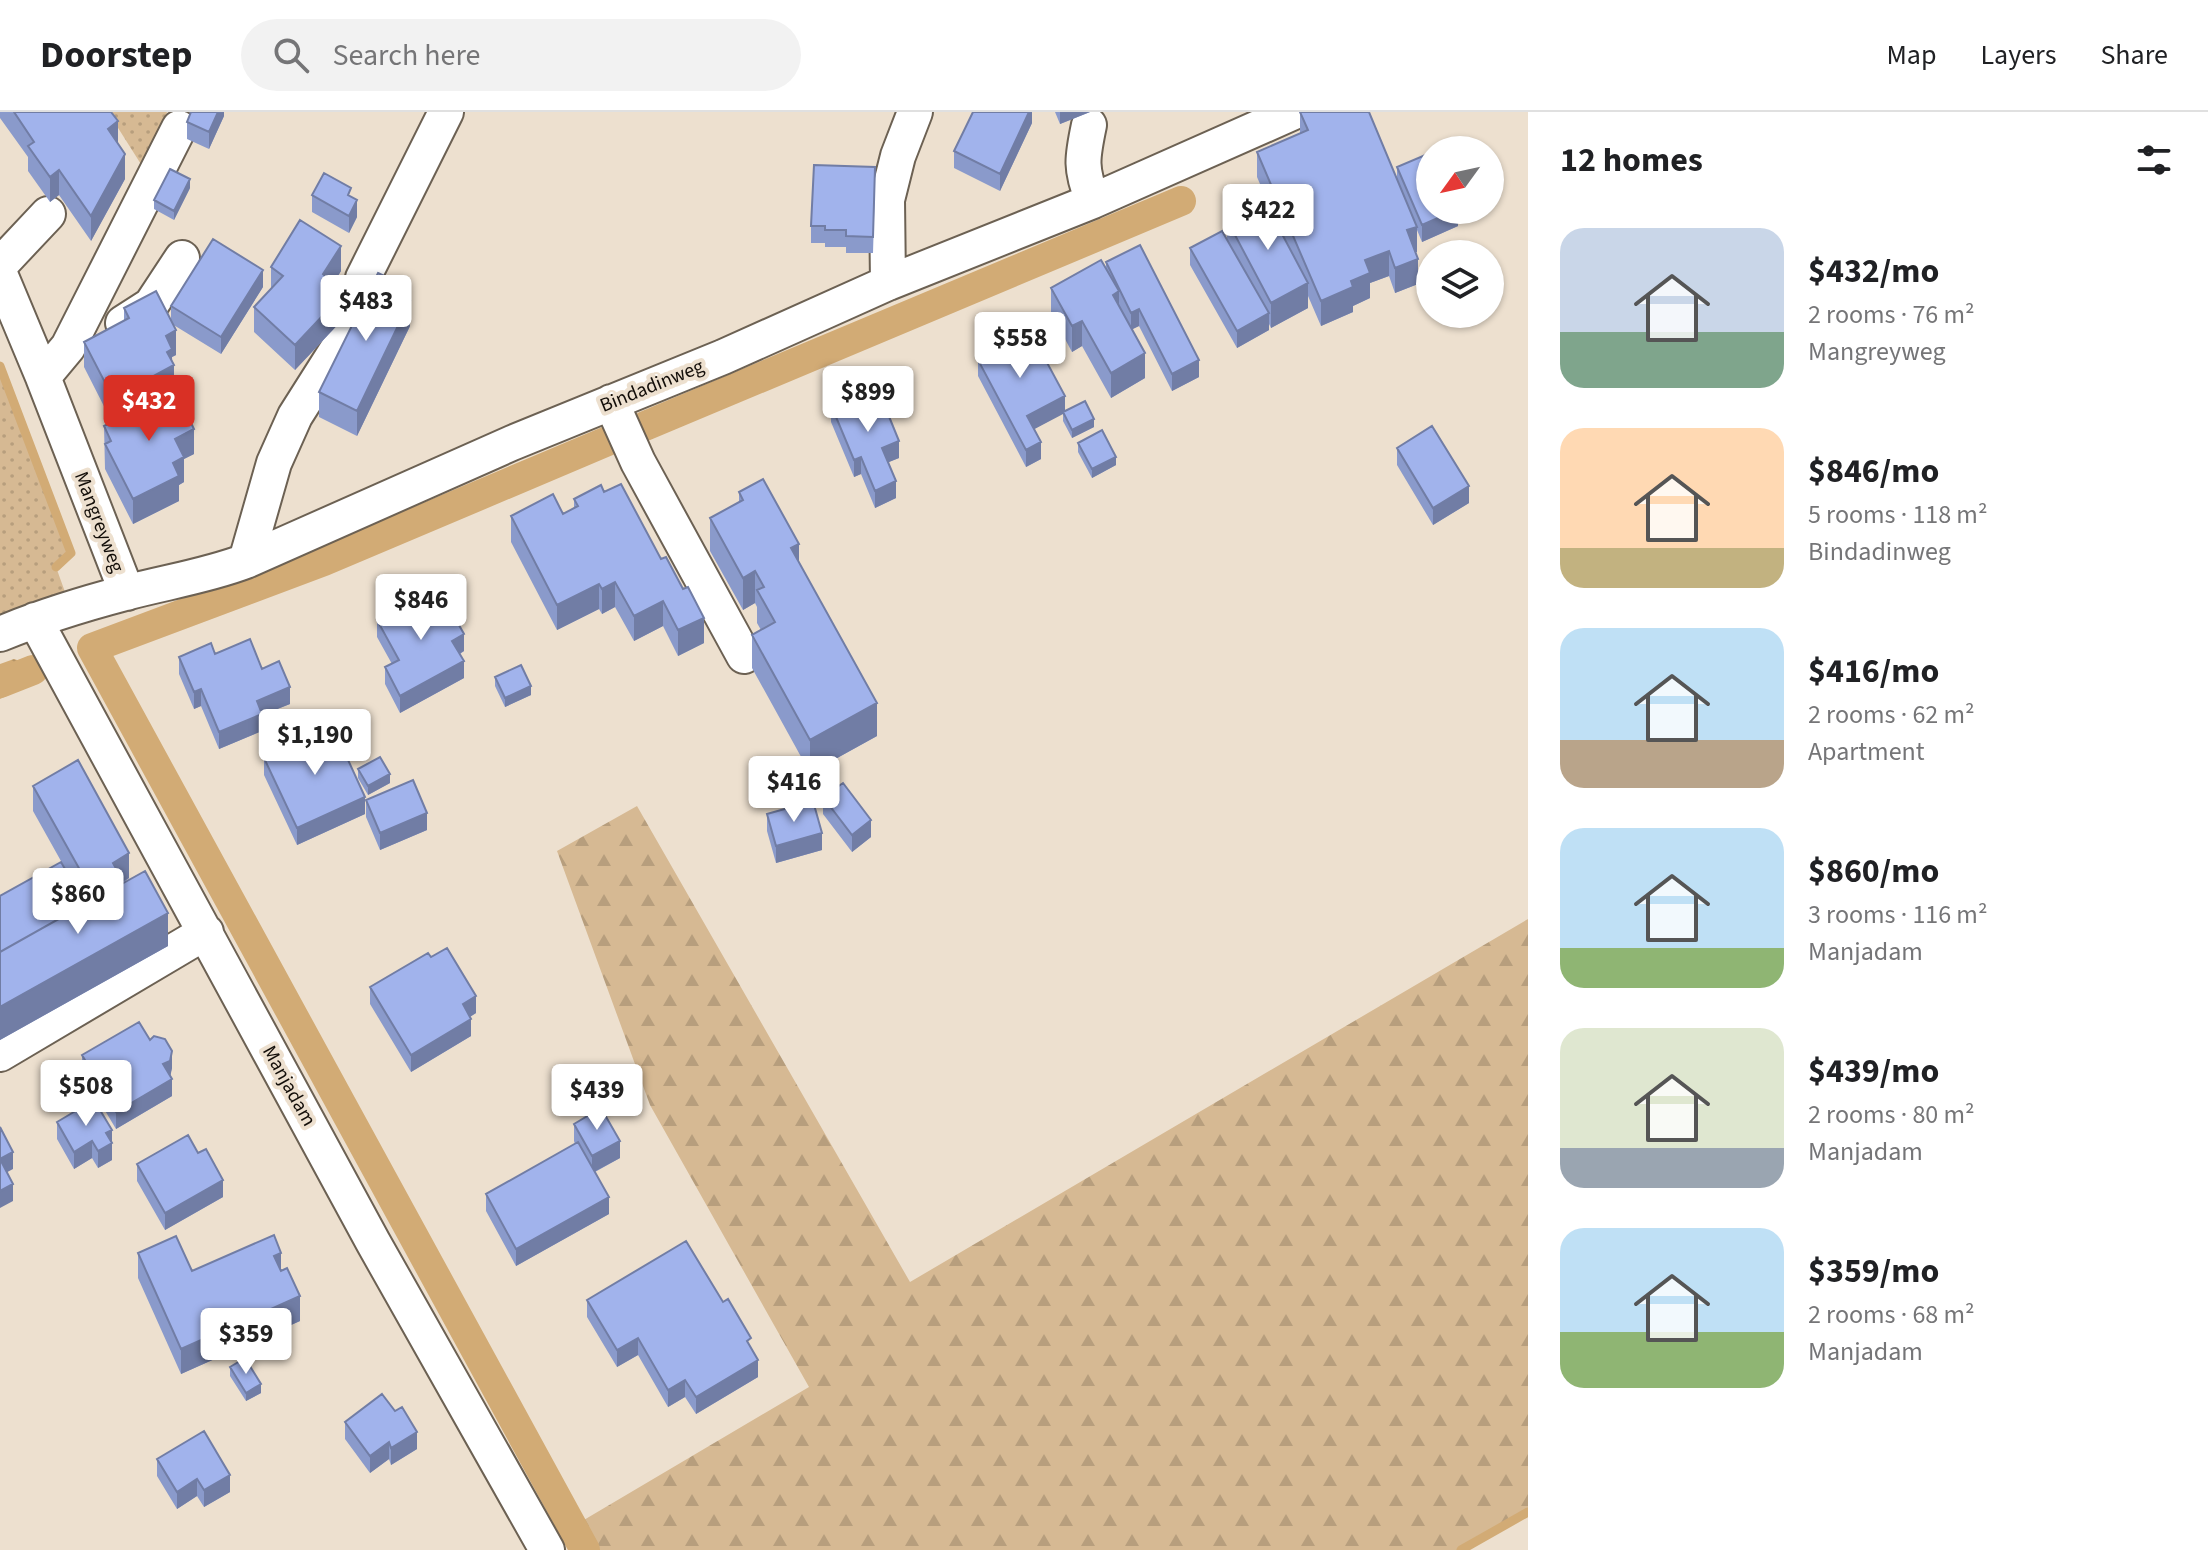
<!DOCTYPE html>
<html lang="en">
<head>
<meta charset="utf-8">
<style>
	:root { --surface:#fff; --page:#f2f2f2; --text:#202124; --muted:#757577; --line:#e0e0e0; --accent:#d93025 }
	body { margin:0; font-family:"Source Sans 3",sans-serif; background:var(--page); color:var(--text); height:100vh; display:flex; flex-direction:column; font-size:30px; white-space:nowrap }
	* { box-sizing:border-box; margin:0 }
	p { font-size:26px; color:var(--muted) }
	.icon { flex:none; width:44px; height:44px; fill:none; stroke:currentColor; stroke-width:2; stroke-linecap:round; stroke-linejoin:round }
	.map { position:relative; flex:1; overflow:hidden }
	.side { display:flex; flex-direction:column; background:var(--surface); width:680px }
	.side>* { flex:none }
	.needle { width:52px; rotate:237deg }
	.fabs { position:absolute; left:1416px; top:24px; display:grid; gap:16px }
	.fabs a { display:grid; place-items:center; width:88px; height:88px; border-radius:50%; background:var(--surface); box-shadow:0 2px 6px #0004; font-size:40px }
	.price { position:absolute; translate:-50% -68px; padding:0 18px; border-radius:8px; background:#fff; color:#222; font-size:26px; line-height:52px; filter:drop-shadow(0 2px 4px #0008) }
	.price::after { content:''; position:absolute; left:50%; top:48px; width:24px; height:18px; margin-left:-12px; background:inherit; clip-path:polygon(0 0,100% 0,50% 100%) }
	.price.selected { background:var(--accent); color:#fff }
	ul { padding:0; list-style:none }
	li { display:flex; align-items:center; gap:24px; height:200px; padding:0 32px }
	li span { display:grid; place-items:center; flex:none; width:224px; height:160px; border-radius:24px; color:#555 }
	li>.icon { margin-inline-start:auto }
	span .icon { width:96px; height:96px; fill:#fffc; stroke-width:1 }
	li b { font-size:34px }
	h2 { display:flex; justify-content:space-between; align-items:center; height:96px; padding:0 32px; font-size:34px }
	header { display:flex; align-items:center; gap:48px; box-sizing:border-box; height:112px; padding:0 40px; background:var(--surface); border-bottom:2px solid var(--line) }
	header strong { font-size:38px }
	nav { display:flex; gap:44px; margin-inline-start:auto; font-size:28px }
	.search { width:560px; height:72px; background:var(--page); display:flex; align-items:center; gap:20px; box-sizing:border-box; padding:0 28px; border-radius:44px; color:var(--muted); font-size:30px }
	main { display:flex; flex:1; min-height:0 }
	.map>svg:first-child { display:block }
	.grass { fill:url(#grass-dots) }
	.forest { fill:url(#forest-firs) }
	.water { fill:url(#water-waves) }
	.lines { fill:none; stroke-linecap:round; stroke-linejoin:round }
	.stream { stroke:#d2ab75; stroke-width:9 }
	.canal { stroke:#d2ab75; stroke-width:30 }
	.minor-casing { stroke:#6c6153; stroke-width:38 }
	.minor { stroke:#fff; stroke-width:34 }
	.wall { fill:#8a9acb }
	.shaded-wall { fill:#717da5 }
	.building { fill:#a1b3ec; stroke:#717da5; stroke-width:2 }
	.labels { text-anchor:middle; dominant-baseline:central; stroke-width:8; stroke-linejoin:round; paint-order:stroke }
	.street-label { font-size:20px; fill:#130e09; stroke:#ede0cf }
</style>
</head>
<body>
<header>
<strong>Doorstep</strong>
<div class="search"><svg class="icon" aria-label="search" viewBox="0 0 24 24"><circle cx="10" cy="10" r="6"/><path d="M15 15l6 6"/></svg>Search here</div>
<nav><a>Map</a><a>Layers</a><a>Share</a></nav>
</header>
<main>
<div class="map">
<svg width="1528" height="1438" viewBox="0 0 1528 1438">
	<defs>
		<pattern id="grass-dots" width="8" height="8" patternUnits="userSpaceOnUse" patternTransform="scale(2)"><rect width="8" height="8" fill="#d6b993"/><path d="M2 2h.1M6 6h.1" fill="none" stroke="#b79e7d" stroke-width="1.8" stroke-linecap="round"/></pattern>
		<pattern id="forest-firs" width="22" height="20" patternUnits="userSpaceOnUse" patternTransform="scale(2)"><rect width="22" height="20" fill="#d6b993"/><path d="M5 1l3.5 6h-7zM16 11l3.5 6h-7z" fill="#b79e7d"/></pattern>
		<pattern id="water-waves" width="16" height="10" patternUnits="userSpaceOnUse" patternTransform="scale(2)"><rect width="16" height="10" fill="#d2ab75"/><path d="M0 5q4-4 8 0t8 0" fill="none" stroke="#b39264"/></pattern>
	</defs>
	<rect width="100%" height="100%" fill="#ede0cf"/>
	<path class="grass" d="M108,0H167L144,57Z
		M0,254L71,441L56,455L65,480L0,508Z"/>
	<path class="forest" d="M637,694L910,1170L1528,807V1400L1461,1438H585L572,1415L809,1275L650,993L557,739Z"/>
	<path class="water" d="M14,547L26,551L30,564L11,582L0,587V552Z"/>
	<g class="lines">
		<path class="stream" d="M0,254L71,441L56,455
			M1461,1438L1528,1400"/>
		<path class="canal" d="M645,314L1181,89
			M0,571L33,558
			M585,1438L92,536L324,449L610,328"/>
		<g class="minor-casing">
			<path id="minor" d="M1089,13C1082,46 1080,57 1093,89
				M0,153L48,102
				M0,162L43,265L127,481
				M888,171L887,88L898,44L915,0
				M123,211L151,193L182,146
				M43,265L68,235L179,16
				M611,290L638,350L744,544
				M246,449L274,351L295,304L352,214L363,166L446,0
				M35,508L373,1130L547,1438
				M0,522C41,505 83,492 125,481C166,470 207,464 246,449L512,331L723,245L888,171L1093,89L1294,0
				M0,942L206,820"/>
		</g>
		<use href="#minor" class="minor"/>
	</g>
	<path class="wall" d="M0,0H111L125,67L91,129L59,83L50,90L28,59V45L0,6Z
		M224,0V4L209,37L187,27V10Z
		M1032,0V11L1000,79L954,56V39Z
		M1055,0H1090L1060,12Z
		M1300,0L1397,67V55L1471,98V100L1458,105V114L1422,130L1417,118V140H1415L1418,172L1395,181L1389,164L1370,171V186L1353,194V200L1321,214L1308,184V196L1271,216L1269,212V218L1237,236L1190,153V136L1227,128V108L1278,114L1257,65V40L1300,21Z
		M875,72L873,141H846V135H825V131H811V114Z
		M190,76L174,108L154,97V88Z
		M312,83L351,85L357,105L349,121L312,100Z
		M1106,150L1199,265L1172,279L1139,214L1132,217L1145,266L1111,286L1082,234L1072,240L1051,201V176L1106,157Z
		M271,155L341,159L333,172L344,206L295,258L254,220V195L271,177Z
		M263,175L221,242L172,212L176,243L172,245L174,278L194,342L184,347V370L179,373V389L133,412L105,357L104,314L112,310L84,255V230L124,209V196L171,209V194Z
		M409,189L410,214L357,324L319,305V280Z
		M986,229L1065,299L1094,315L1072,326L1063,309V301L1034,317L1041,347L1026,355L978,264V248L986,243Z
		M831,293L899,346L888,350L896,386L875,396L861,362L854,365L831,310Z
		M1078,331L1116,353L1092,366L1078,340Z
		M1397,336L1469,391L1433,413L1397,353Z
		M604,380L704,531L678,544L663,514L634,529L615,495L602,502L599,497L557,518L511,430V404L563,402L574,396V387Z
		M739,380L799,450L877,624L810,661L752,556V523L761,518L757,511V495L755,491L743,498L710,439V406L739,390Z
		M430,492L464,539L460,542L464,566L400,601L385,572V555L392,552L377,525V508Z
		M215,542L262,557L290,592L262,603V619L219,637L201,594L194,597L179,562V545Z
		M495,565L531,583L505,595L495,574Z
		M264,646L365,702L297,733L264,663Z
		M358,657L390,671L368,683L358,666Z
		M33,674L129,766L122,772L168,834L0,928V784L85,792L33,699Z
		M823,685L871,725L852,740L823,702Z
		M366,688L427,718L380,738L366,705Z
		M767,702L822,738L776,751L767,719Z
		M431,845L476,901L470,905L471,924L411,960L370,892V875Z
		M150,928L172,956L170,963L172,984L116,1017L82,960V943Z
		M57,1010L112,1018V1048L98,1056L92,1046L74,1057L57,1027Z
		M574,1012L620,1046L595,1060L609,1102L516,1154L486,1099V1082L575,1032L574,1029Z
		M137,1052L223,1085L165,1118L137,1069Z
		M138,1141L192,1159H281L300,1209L181,1262L138,1166Z
		M587,1188L751,1237L758,1265L696,1302L685,1285L668,1295L638,1243L617,1255L587,1205Z
		M230,1255L261,1281L246,1289L230,1264Z
		M395,1299L417,1337L391,1353L389,1347L370,1361L345,1327V1310Z
		M157,1347L230,1380L204,1395L197,1384L177,1397L157,1364Z"/>
	<path class="shaded-wall" d="M218,0H224V4L209,37V20Z
		M1028,0H1032V11L1000,79V62Z
		M1060,0H1090L1060,12Z
		M118,9V35L108,17Z
		M125,42V67L91,129V104Z
		M59,58V83L50,90V65Z
		M190,67V76L174,108V99Z
		M357,88V105L349,121V104Z
		M1456,98H1471V100L1458,105V114L1422,130V113Z
		M1417,115V140L1407,143V118Z
		M341,134V159L323,187V162Z
		M1389,139V164L1370,171V186L1353,194V200L1321,214V189L1365,148Z
		M1418,147V172L1395,181V156Z
		M263,158V175L221,242V225Z
		M1308,171V196L1271,216V191Z
		M409,176V193L410,189V214L357,324V299Z
		M1119,179V204L1113,183Z
		M344,181V206L295,258V233Z
		M1139,197V214L1131,218V201Z
		M1269,201V218L1237,236V219Z
		M1082,209V234L1072,240V214Z
		M176,218V243L172,245V254L174,253V278L113,311V286L166,224Z
		M1145,241V266L1111,286V261Z
		M1199,248V265L1172,279V262Z
		M1065,284V301L1027,321V304Z
		M1094,307V315L1072,326V318Z
		M194,317V342L184,347V370L179,373V389L133,412V387L175,327Z
		M899,329V346L882,353V336Z
		M1041,330V347L1026,355V338Z
		M861,345V362L854,365V348Z
		M1116,345V353L1092,366V357Z
		M896,369V386L875,396V379Z
		M1469,374V391L1433,413V396Z
		M799,432V465L791,436Z
		M755,459V491L743,498V466Z
		M615,470V495L602,502V477Z
		M599,472V497L557,518V493Z
		M663,489V514L634,529V504Z
		M704,506V531L678,544V518Z
		M464,522V539L452,546V529Z
		M464,549V566L400,601V584Z
		M531,574V583L505,595V586Z
		M290,575V592L262,603V619L219,637V620L257,589Z
		M201,577V594L194,597V580Z
		M877,591V624L810,661V628Z
		M390,662V671L368,683V674Z
		M365,685V702L297,733V716Z
		M427,701V718L380,738V721Z
		M871,708V725L852,740V723Z
		M822,721V738L776,751V734Z
		M129,741V766L122,770V792L100,805V780L113,751Z
		M91,764V789L85,792V767Z
		M168,801V834L0,928V895Z
		M476,884V901L463,909V892Z
		M471,907V924L411,960V943Z
		M172,939V956L170,966L163,952Z
		M172,967V984L116,1017V1000Z
		M112,1018V1048L98,1056V1039L106,1021Z
		M92,1029V1046L74,1057V1040Z
		M620,1029V1046L592,1061V1044Z
		M13,1040V1057L0,1064V1047Z
		M223,1068V1085L165,1118V1101Z
		M13,1072V1089L0,1096V1079Z
		M609,1085V1102L516,1154V1137Z
		M281,1141V1166L274,1144Z
		M300,1184V1209L181,1262V1237Z
		M638,1226V1243L617,1255V1238Z
		M758,1248V1265L696,1302V1285Z
		M685,1268V1285L668,1295V1278Z
		M261,1272V1281L246,1289V1281Z
		M417,1320V1337L391,1353V1336Z
		M389,1330V1347L370,1361V1344Z
		M230,1363V1380L204,1395V1378Z
		M197,1367V1384L177,1397V1380Z"/>
	<path class="building" d="M14,0H111L118,9L108,17L125,42L91,104L59,58L50,65L28,34L34,30Z
		M191,0H218L209,20L187,10Z
		M973,0H1029L1000,62L954,39Z
		M1300,0H1369L1417,115L1407,118L1418,147L1395,156L1389,139L1365,148L1370,161L1351,169L1353,175L1321,189L1257,40L1308,18Z
		M1449,33L1452,38H1437Z
		M1430,41V98H1456L1422,113L1397,55Z
		M814,53L875,55L873,125L846,124V118H825V114H811Z
		M170,57L190,67L174,99L154,88Z
		M324,61L351,76L348,83L357,88L349,104L312,83Z
		M1264,88L1308,171L1271,191L1227,108Z
		M300,108L341,134L323,162L344,181L295,233L254,195L283,164L271,155Z
		M1222,119L1269,201L1237,219L1190,136Z
		M213,127L263,158L221,225L171,194Z
		M1140,133L1199,248L1172,262L1139,197L1131,201L1106,150Z
		M1101,148L1119,179L1113,183L1145,241L1111,261L1082,209L1072,214L1051,176Z
		M378,161L409,176L404,186L410,189L357,299L319,280Z
		M156,179L176,218L166,224L172,237L167,240L174,253L113,286L84,230L129,206L124,196Z
		M1014,214L1018,223L1029,217L1065,284L1027,304L1041,330L1026,338L978,248L992,240L986,229Z
		M877,275L899,329L882,336L896,369L875,379L861,345L854,348L831,293Z
		M175,278L194,317L175,327L184,345L173,351L179,364L133,387L105,332L111,329L104,314Z
		M1085,289L1094,307L1072,318L1063,300Z
		M1432,314L1469,374L1433,396L1397,336Z
		M1102,318L1116,345L1092,357L1078,331Z
		M763,367L799,432L791,436L877,591L810,628L752,523L775,510L757,478L764,475L755,459L743,466L710,406L743,388L739,380Z
		M621,372L661,447L666,445L683,477L688,475L704,506L678,518L663,489L634,504L615,470L602,477L599,472L557,493L511,404L553,382L563,402L578,394L574,387L601,373L604,380Z
		M424,483L430,492L443,485L464,522L452,529L464,549L400,584L385,555L399,548L377,508Z
		M250,527L262,557L279,549L290,575L257,589L262,602L219,620L201,577L194,580L179,545L211,531L215,542Z
		M521,553L531,574L505,586L495,565Z
		M333,615L365,685L297,716L264,646Z
		M380,645L390,662L368,674L358,657Z
		M78,648L129,741L113,751L122,767L100,780L91,764L85,767L33,674Z
		M413,668L427,701L380,721L366,688Z
		M843,671L871,708L852,723L823,685Z
		M813,689L822,721L776,734L767,702Z
		M61,750L85,792L0,840V784Z
		M145,759L168,801L0,895V840Z
		M447,836L476,884L463,892L471,907L411,943L370,875L428,841L431,845Z
		M139,910L150,928L154,924L165,927L172,939L170,949L163,952L172,967L116,1000L82,943Z
		M94,988L112,1018L106,1021L112,1031L98,1039L92,1029L74,1040L57,1010Z
		M601,996L620,1029L592,1044L574,1012Z
		M0,1015L13,1040L0,1047Z
		M188,1023L198,1041L206,1037L223,1068L165,1101L137,1052Z
		M578,1030L609,1085L516,1137L486,1082Z
		M0,1047L13,1072L0,1079Z
		M274,1123L281,1141L274,1144L281,1159L287,1156L300,1184L181,1237L138,1141L176,1124L192,1159Z
		M686,1129L723,1190L728,1187L751,1226L747,1229L758,1248L696,1285L685,1268L668,1278L638,1226L617,1238L587,1188Z
		M245,1246L261,1272L246,1281L230,1255Z
		M382,1282L395,1299L402,1295L417,1320L391,1336L389,1330L370,1344L345,1310Z
		M204,1319L230,1363L204,1378L197,1367L177,1380L157,1347Z"/>
	<g class="labels">
		<g class="street-label">
			<text transform="translate(652 274) rotate(-22)">Bindadinweg</text>
			<text transform="translate(99 410) rotate(69)">Mangreyweg</text>
			<text transform="translate(289 974) rotate(61)">Manjadam</text>
		</g>
	</g>
</svg>
<div class="fabs">
<a><svg class="needle" viewBox="-14 -14 28 28"><path d="M0-13l5 13h-10z" fill="#e53935"/><path d="M0 13l5-13h-10z" fill="#757577"/></svg></a>
<a><svg class="icon" aria-label="layers" viewBox="0 0 24 24"><path d="M12 4l9 5-9 5-9-5zM3 14l9 5 9-5"/></svg></a>
</div>
<b class="price" style="left:1268px;top:140px">$422</b>
<b class="price" style="left:366px;top:231px">$483</b>
<b class="price" style="left:1020px;top:268px">$558</b>
<b class="price" style="left:868px;top:322px">$899</b>
<b class="price selected" style="left:149px;top:331px">$432</b>
<b class="price" style="left:421px;top:530px">$846</b>
<b class="price" style="left:315px;top:665px">$1,190</b>
<b class="price" style="left:794px;top:712px">$416</b>
<b class="price" style="left:78px;top:824px">$860</b>
<b class="price" style="left:86px;top:1016px">$508</b>
<b class="price" style="left:597px;top:1020px">$439</b>
<b class="price" style="left:246px;top:1264px">$359</b>
</div>
<section class="side">
<h2>12 homes<svg class="icon" aria-label="filters" viewBox="0 0 24 24"><path d="M4 7h16M4 17h16"/><circle cx="9" cy="7" r="2"/><circle cx="15" cy="17" r="2"/></svg></h2>
<ul>
<li><span style="background:linear-gradient(#c9d6e8 65%,#7fa58c 0)"><svg class="icon" aria-label="home" viewBox="0 0 24 24"><path d="M3 11l9-7 9 7M6 9v11h12V9"/></svg></span><div><b>$432/mo</b><p>2 rooms · 76 m²</p><p>Mangreyweg</p></div></li>
<li><span style="background:linear-gradient(#ffd9b3 75%,#c2b280 0)"><svg class="icon" aria-label="home" viewBox="0 0 24 24"><path d="M3 11l9-7 9 7M6 9v11h12V9"/></svg></span><div><b>$846/mo</b><p>5 rooms · 118 m²</p><p>Bindadinweg</p></div></li>
<li><span style="background:linear-gradient(#bfe0f5 70%,#b9a48a 0)"><svg class="icon" aria-label="home" viewBox="0 0 24 24"><path d="M3 11l9-7 9 7M6 9v11h12V9"/></svg></span><div><b>$416/mo</b><p>2 rooms · 62 m²</p><p>Apartment</p></div></li>
<li><span style="background:linear-gradient(#bfe0f5 75%,#8fb573 0)"><svg class="icon" aria-label="home" viewBox="0 0 24 24"><path d="M3 11l9-7 9 7M6 9v11h12V9"/></svg></span><div><b>$860/mo</b><p>3 rooms · 116 m²</p><p>Manjadam</p></div></li>
<li><span style="background:linear-gradient(#dfe7d0 75%,#9aa5b1 0)"><svg class="icon" aria-label="home" viewBox="0 0 24 24"><path d="M3 11l9-7 9 7M6 9v11h12V9"/></svg></span><div><b>$439/mo</b><p>2 rooms · 80 m²</p><p>Manjadam</p></div></li>
<li><span style="background:linear-gradient(#bfe0f5 65%,#8fb573 0)"><svg class="icon" aria-label="home" viewBox="0 0 24 24"><path d="M3 11l9-7 9 7M6 9v11h12V9"/></svg></span><div><b>$359/mo</b><p>2 rooms · 68 m²</p><p>Manjadam</p></div></li>
</ul>
</section>
</main>
</body>
</html>
